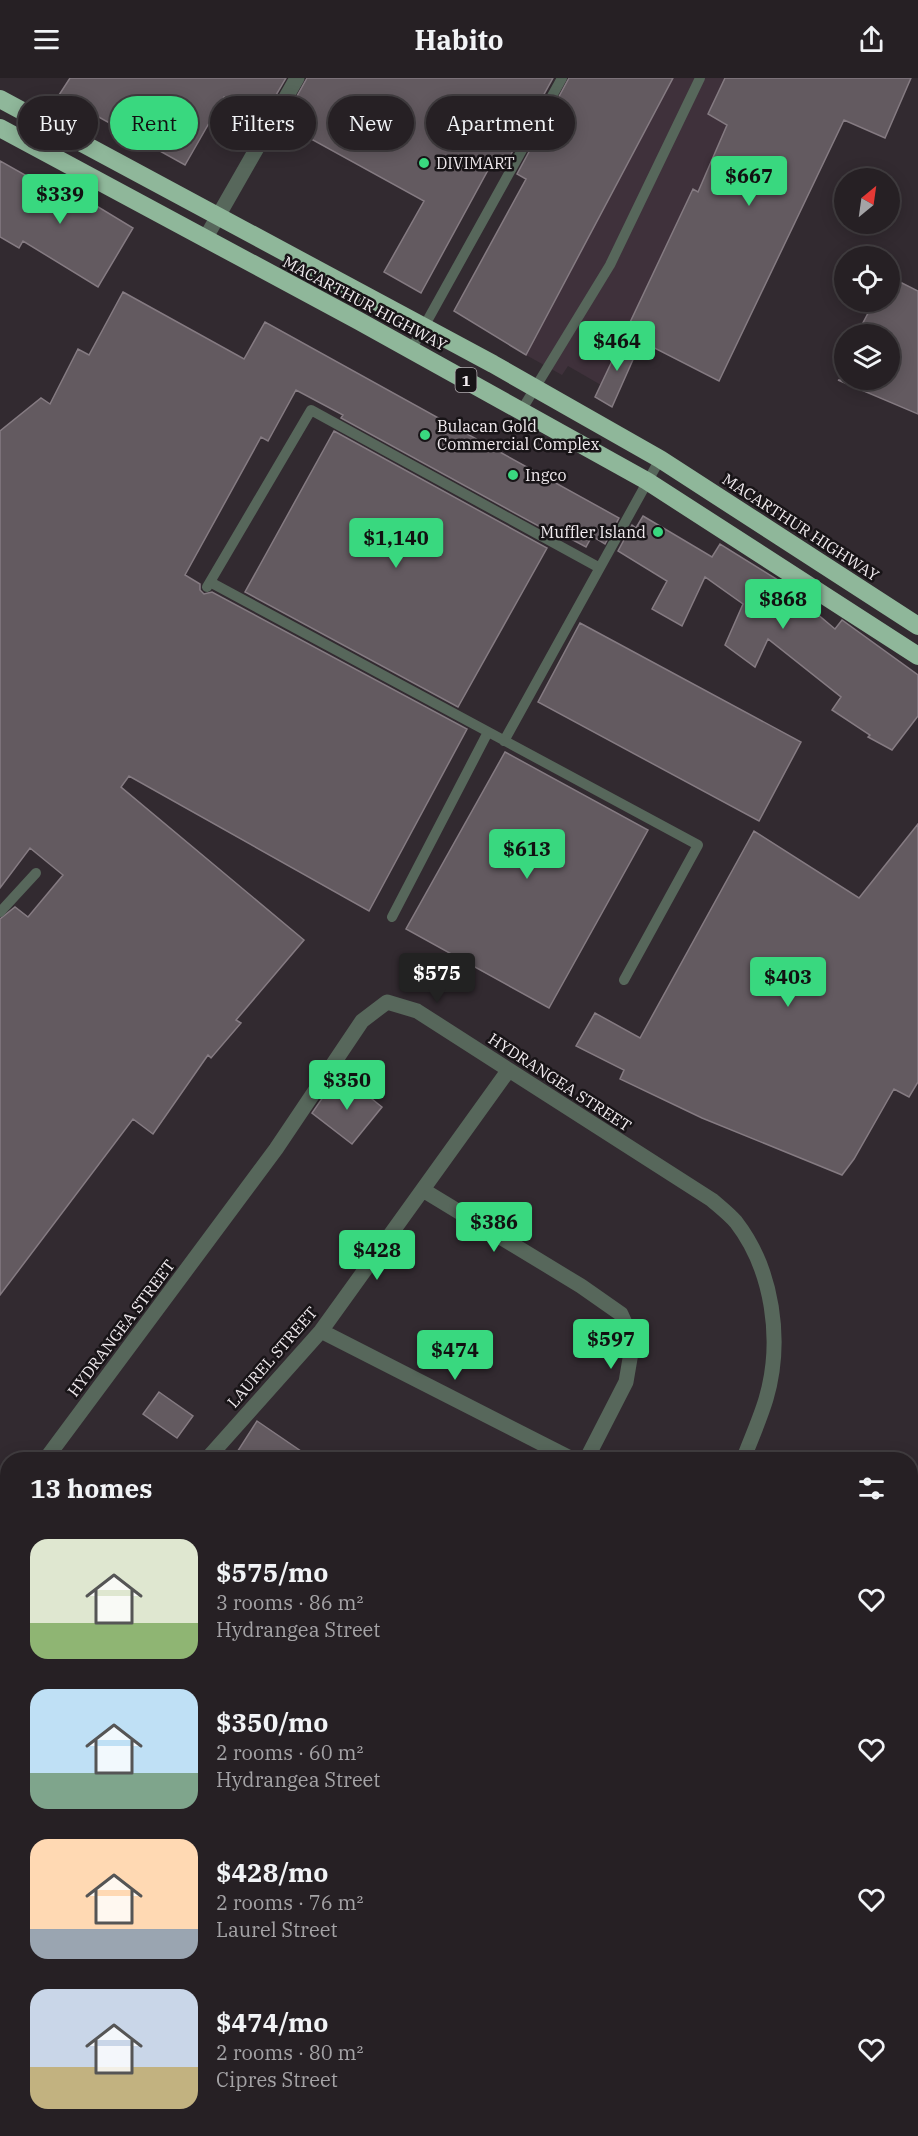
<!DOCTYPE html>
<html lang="en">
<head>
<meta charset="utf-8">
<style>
	:root { --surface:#262024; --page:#2e282c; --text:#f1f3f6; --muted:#a4a3a6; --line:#423e41; --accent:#39d87f }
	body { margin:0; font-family:"IBM Plex Serif",serif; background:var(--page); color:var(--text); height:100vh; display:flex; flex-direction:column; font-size:22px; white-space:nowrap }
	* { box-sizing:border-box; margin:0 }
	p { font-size:20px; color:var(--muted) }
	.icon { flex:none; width:33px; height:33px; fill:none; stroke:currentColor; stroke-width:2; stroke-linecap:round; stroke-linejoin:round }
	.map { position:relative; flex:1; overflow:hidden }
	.side { position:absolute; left:0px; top:1374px; width:918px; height:684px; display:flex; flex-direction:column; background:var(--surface); border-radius:24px 24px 0 0; box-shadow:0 3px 15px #0003,0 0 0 2px var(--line) }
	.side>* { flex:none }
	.guide { position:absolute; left:18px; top:18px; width:600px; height:54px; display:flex; gap:12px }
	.needle { width:39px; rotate:29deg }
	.controls { position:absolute; left:834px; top:90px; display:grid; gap:12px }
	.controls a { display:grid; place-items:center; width:66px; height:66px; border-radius:50%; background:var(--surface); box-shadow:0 3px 15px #0003,0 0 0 2px var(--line); font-size:30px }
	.price { position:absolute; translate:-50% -51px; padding:0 14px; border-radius:6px; background:var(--accent); color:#111; font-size:20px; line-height:39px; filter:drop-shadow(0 2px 3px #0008) }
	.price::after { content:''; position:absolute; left:50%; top:36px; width:18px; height:14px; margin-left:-9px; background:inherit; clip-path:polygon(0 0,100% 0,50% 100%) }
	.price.selected { background:#222; color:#fff }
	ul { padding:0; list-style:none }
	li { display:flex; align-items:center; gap:18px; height:150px; padding:0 30px }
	li span { display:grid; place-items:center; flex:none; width:168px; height:120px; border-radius:18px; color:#555 }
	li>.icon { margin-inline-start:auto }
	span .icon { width:72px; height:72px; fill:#fffc; stroke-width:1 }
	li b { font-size:26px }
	h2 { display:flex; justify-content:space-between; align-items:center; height:72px; padding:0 30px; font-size:26px }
	.pill { padding:0 21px; border-radius:27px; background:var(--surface); box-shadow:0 3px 15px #0003,0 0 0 2px var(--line); font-size:21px; line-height:54px }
	.pill.selected { background:var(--accent); color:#111 }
	header { display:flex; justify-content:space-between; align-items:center; height:78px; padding:0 30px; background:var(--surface); font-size:27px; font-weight:800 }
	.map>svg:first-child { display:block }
	.built { fill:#3f313b }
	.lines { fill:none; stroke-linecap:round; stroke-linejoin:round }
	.stream { stroke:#627a6b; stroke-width:8 }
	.building { fill:#635a60; stroke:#857b82; stroke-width:1.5 }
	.lane { stroke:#57675b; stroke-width:10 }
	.street { stroke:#57675b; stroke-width:15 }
	.highway { stroke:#8fb79a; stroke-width:18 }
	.poi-dot { fill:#39d87f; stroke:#181417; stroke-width:2 }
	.labels { text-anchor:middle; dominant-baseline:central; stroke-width:5; stroke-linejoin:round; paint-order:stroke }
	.shield { fill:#181417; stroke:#b0aaae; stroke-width:1.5 }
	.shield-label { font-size:15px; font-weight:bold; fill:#f1ebef }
	.poi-label { font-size:16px; fill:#f1ebef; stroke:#181417; text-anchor:start }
	.street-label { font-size:16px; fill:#f1ebef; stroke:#181417 }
</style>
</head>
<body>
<header><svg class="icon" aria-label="menu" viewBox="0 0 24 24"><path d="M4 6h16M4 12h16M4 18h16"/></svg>Habito<svg class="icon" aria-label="share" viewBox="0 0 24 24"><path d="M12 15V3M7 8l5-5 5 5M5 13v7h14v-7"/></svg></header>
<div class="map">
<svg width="918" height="2058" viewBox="0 0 918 2058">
	<rect width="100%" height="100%" fill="#322a30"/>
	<path class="built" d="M673,0H725L709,36L727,47L701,115L693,111L601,307L568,288L562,297L526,277Z"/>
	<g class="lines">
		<path class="stream" d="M910,1466L918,1424"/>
	</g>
	<path class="building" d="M70,0H286L265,36L255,30L252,35L224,19L185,87L59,17Z
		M307,0H553L504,89L493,83L421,215L384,194L424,123L282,45Z
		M569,0H673L526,277L454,233L526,101L517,96Z
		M725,0H911L885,60L844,42L719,303L625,255L693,111L698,114L727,47L708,36Z
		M0,83L62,118L67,110L133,150L98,209L23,163L19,170L0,159Z
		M890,199L918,213V336L838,302H890V256H857L874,224H890Z
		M123,214L244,281L265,244L619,440L605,466L592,458L586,469L556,453L555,457L341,340L343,337L296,312L268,363L261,359L185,497L200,506V512L204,516L212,514L467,651L369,833L129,698L121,709L304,862L236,942L241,945L211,980L208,977L153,1056L133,1041L0,1217V841L15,829L28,839L63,797L30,770L0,810V353L41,320L50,326L78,271L89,277Z
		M623,260L639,268L612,329L595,319Z
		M334,353L547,470L458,629L245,514Z
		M643,438L712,479L720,466L791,510L790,513L835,551L842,542L918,597V638L892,672L868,659L870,657L832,632L841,619L768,561L755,589L725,567L743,526L705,499L682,548L652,531L667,503L618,473L632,447L636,450Z
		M580,545L801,664L759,743L538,624Z
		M505,674L648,752L549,930L406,851Z
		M918,746V1004L909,1019L894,1011L854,1081L842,1097L702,1040L620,1001L624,992L576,968L595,935L640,960L754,753L859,820Z
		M351,1004L382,1029L352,1066L312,1035L332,1006L343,1015Z
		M159,1314L193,1338L177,1360L143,1336Z
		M257,1343L314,1382H232Z"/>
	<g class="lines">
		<path class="lane" d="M411,272L562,0
			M521,333L610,187L700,0
			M210,504L698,767L624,902
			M207,509L311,332L598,489
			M504,663L660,381
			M0,834L36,795
			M392,839L488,654"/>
		<path class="street" d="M205,161L297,0
			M423,1112L581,1208L621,1236L633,1263L626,1304L586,1382
			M321,1253L574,1382
			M45,1382L276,1071L362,943L387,924L417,933L712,1122C720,1129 729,1136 736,1144C773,1192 783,1263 766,1321C760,1341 751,1361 743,1382
			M206,1382L321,1253L508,993
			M0,1437L8,1430
			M910,1523L918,1491
			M910,1596L918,1600
			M0,1616L8,1620
			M0,1986L8,1971
			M0,2043L8,2047
			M15,2050L29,2058
			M197,2050L212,2058
			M546,2050L559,2058
			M874,2050L900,2058
			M109,2058L113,2050
			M267,2058L305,2050
			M798,2058L800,2050"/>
		<path class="highway" d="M0,21L493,286L660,381L918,548
			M0,50L359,243L647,403L918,578"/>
	</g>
	<g class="poi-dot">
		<circle cx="424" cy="85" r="6"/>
		<circle cx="425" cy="357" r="6"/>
		<circle cx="513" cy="397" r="6"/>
		<circle cx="658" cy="454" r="6"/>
	</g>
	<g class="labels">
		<rect class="shield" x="455.5" y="290" width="21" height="24" rx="4.5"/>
		<g class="shield-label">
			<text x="466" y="302">1</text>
		</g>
		<g class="poi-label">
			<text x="436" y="85">DIVIMART</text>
			<text x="437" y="348">Bulacan Gold<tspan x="437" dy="18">Commercial Complex</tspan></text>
			<text x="525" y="397">Ingco</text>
			<text x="646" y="454" text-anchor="end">Muffler Island</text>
		</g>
		<g class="street-label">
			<text transform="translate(365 225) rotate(28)">MACARTHUR HIGHWAY</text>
			<text transform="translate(801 449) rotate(33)">MACARTHUR HIGHWAY</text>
			<text transform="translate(560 1004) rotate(33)">HYDRANGEA STREET</text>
			<text transform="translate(121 1250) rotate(-53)">HYDRANGEA STREET</text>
			<text transform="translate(272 1279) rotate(-49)">LAUREL STREET</text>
		</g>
	</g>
</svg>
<div class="controls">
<a><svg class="needle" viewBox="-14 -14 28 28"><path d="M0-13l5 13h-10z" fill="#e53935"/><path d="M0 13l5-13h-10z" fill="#a4a3a6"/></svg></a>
<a><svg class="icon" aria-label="locate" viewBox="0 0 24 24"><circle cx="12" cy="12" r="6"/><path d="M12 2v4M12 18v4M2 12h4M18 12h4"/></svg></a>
<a><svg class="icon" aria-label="layers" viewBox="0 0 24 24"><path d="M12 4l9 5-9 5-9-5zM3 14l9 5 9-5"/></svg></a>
</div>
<b class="price" style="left:749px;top:129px">$667</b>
<b class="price" style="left:60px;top:147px">$339</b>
<b class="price" style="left:617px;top:294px">$464</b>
<b class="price" style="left:396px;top:491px">$1,140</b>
<b class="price" style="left:783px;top:552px">$868</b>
<b class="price" style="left:527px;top:802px">$613</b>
<b class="price selected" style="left:437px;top:926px">$575</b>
<b class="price" style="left:788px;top:930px">$403</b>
<b class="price" style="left:347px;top:1033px">$350</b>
<b class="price" style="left:494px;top:1175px">$386</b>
<b class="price" style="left:377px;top:1203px">$428</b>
<b class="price" style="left:611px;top:1292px">$597</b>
<b class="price" style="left:455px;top:1303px">$474</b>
<div class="guide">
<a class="pill">Buy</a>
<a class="pill selected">Rent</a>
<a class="pill">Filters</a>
<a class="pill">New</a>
<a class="pill">Apartment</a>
</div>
<section class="side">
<h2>13 homes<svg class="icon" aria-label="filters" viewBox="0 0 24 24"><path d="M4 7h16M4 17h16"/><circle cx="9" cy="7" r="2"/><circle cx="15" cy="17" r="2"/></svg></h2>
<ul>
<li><span style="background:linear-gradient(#dfe7d0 70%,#8fb573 0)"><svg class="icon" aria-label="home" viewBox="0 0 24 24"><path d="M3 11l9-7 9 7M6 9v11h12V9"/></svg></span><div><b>$575/mo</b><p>3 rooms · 86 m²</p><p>Hydrangea Street</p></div><svg class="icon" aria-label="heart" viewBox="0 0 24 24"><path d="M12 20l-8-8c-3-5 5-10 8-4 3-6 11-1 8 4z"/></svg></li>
<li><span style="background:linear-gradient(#bfe0f5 70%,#7fa58c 0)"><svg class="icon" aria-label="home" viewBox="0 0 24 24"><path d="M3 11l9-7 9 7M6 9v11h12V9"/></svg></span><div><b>$350/mo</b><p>2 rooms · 60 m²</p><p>Hydrangea Street</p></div><svg class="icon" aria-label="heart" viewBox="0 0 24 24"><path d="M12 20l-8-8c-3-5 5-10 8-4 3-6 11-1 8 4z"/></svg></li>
<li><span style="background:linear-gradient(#ffd9b3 75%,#9aa5b1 0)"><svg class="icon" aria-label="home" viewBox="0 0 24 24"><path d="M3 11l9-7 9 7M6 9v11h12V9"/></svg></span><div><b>$428/mo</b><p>2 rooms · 76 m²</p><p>Laurel Street</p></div><svg class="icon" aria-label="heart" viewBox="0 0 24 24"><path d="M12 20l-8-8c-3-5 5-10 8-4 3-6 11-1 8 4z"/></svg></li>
<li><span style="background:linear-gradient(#c9d6e8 65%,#c2b280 0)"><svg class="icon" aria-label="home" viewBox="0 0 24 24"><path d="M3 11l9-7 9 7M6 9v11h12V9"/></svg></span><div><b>$474/mo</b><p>2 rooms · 80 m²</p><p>Cipres Street</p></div><svg class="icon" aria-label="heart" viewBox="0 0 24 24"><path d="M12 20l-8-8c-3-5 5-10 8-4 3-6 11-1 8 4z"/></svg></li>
</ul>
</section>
</div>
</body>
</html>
